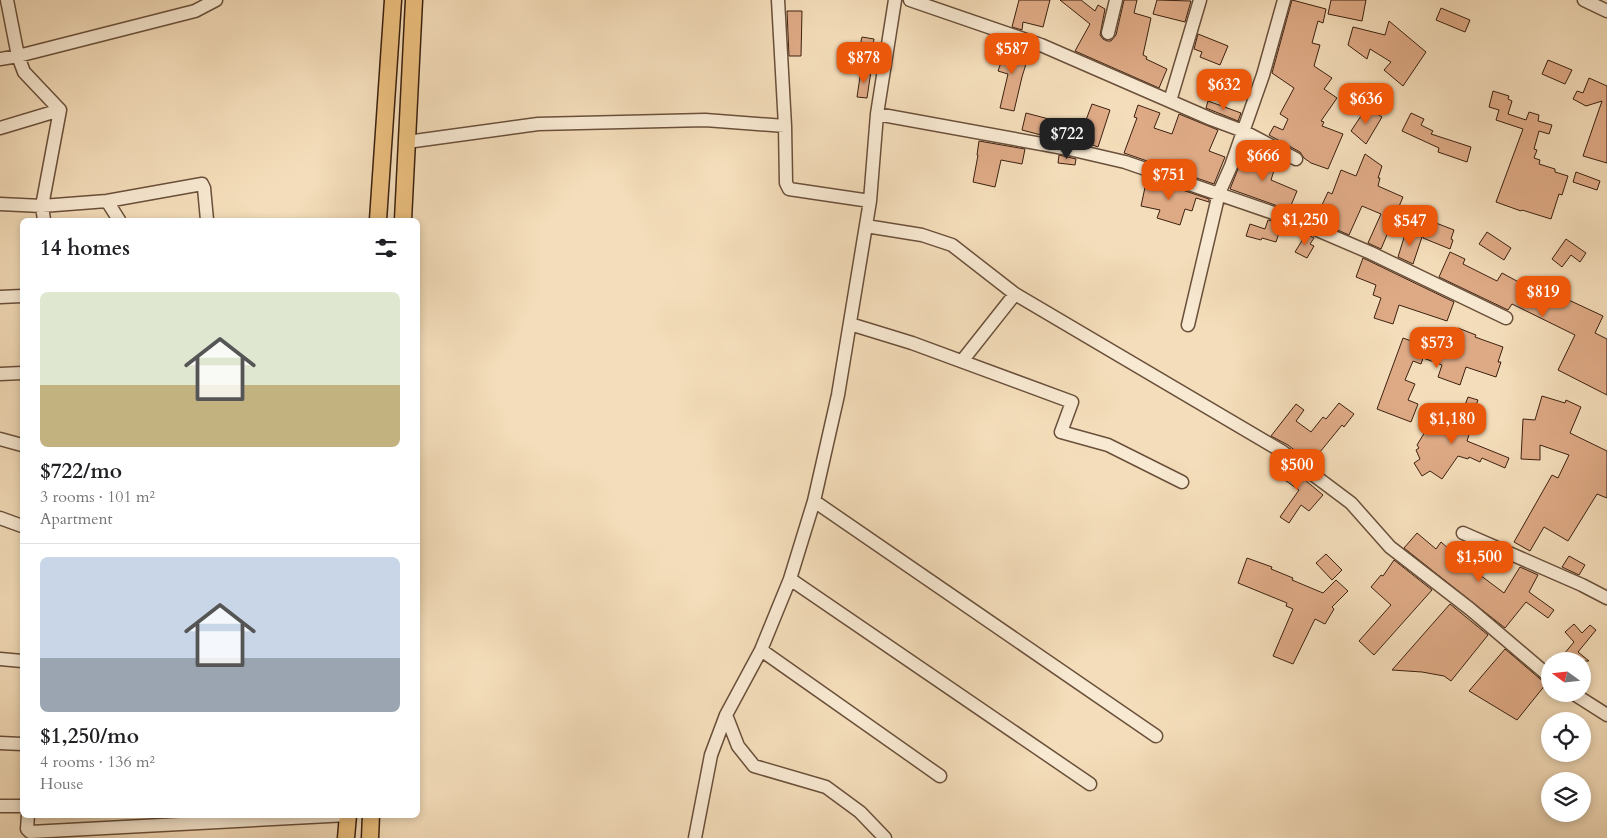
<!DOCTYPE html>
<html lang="en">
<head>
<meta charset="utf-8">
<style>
	:root { --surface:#fff; --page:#f6f6f6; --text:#202124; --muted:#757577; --line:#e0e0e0; --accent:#ea580c }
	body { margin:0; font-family:Cardo,serif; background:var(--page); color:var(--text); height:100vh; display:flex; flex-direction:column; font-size:19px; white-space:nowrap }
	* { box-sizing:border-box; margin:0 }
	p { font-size:16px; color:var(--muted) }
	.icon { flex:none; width:28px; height:28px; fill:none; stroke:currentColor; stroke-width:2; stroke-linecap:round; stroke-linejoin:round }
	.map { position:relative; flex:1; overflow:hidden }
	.panel { position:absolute; left:20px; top:218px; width:400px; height:600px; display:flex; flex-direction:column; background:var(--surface); border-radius:8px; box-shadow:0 2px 8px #0003 }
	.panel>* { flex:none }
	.needle { width:32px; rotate:285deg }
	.tools { position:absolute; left:1541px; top:652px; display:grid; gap:10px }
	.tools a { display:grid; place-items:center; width:50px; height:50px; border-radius:50%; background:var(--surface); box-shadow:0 2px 8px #0003; font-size:25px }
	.price { position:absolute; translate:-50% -42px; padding:0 11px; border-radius:10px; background:var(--accent); color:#fff; font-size:16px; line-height:32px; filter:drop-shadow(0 1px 2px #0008) }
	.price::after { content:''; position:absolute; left:50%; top:30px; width:15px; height:11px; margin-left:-8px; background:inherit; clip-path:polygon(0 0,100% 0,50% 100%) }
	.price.current { background:#222; color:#fff }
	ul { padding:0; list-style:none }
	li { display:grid; align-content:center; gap:10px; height:265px; padding:0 20px }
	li+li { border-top:1px solid var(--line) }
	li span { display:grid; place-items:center; height:155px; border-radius:8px; color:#555 }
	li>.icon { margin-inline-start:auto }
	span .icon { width:90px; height:90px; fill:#fffc; stroke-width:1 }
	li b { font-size:21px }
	h2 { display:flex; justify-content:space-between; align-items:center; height:60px; padding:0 20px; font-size:21px }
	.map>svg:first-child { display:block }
	.building { fill:#deaa86; stroke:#3c2110 }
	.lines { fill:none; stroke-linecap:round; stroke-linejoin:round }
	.minor-casing { stroke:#6a503a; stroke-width:15 }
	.major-casing { stroke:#3c2110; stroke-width:19 }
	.minor { stroke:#f8e9d2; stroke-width:12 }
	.major { stroke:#eabe7d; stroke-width:16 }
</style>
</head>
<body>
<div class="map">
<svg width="1607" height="838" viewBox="0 0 1607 838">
	<rect width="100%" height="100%" fill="#f4ddba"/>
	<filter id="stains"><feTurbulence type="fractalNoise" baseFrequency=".004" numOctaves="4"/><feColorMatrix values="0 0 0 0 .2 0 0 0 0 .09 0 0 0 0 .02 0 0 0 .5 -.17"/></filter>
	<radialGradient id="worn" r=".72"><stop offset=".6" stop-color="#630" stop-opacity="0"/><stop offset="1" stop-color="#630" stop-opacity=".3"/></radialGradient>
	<path class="building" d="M1019,0H1050L1043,27L1023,22L1022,30L1012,27Z
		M1060,0H1081L1095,11L1098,5L1105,9L1100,35L1103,39L1107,41H1111L1116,35L1124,0H1137L1134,13L1151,18L1143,55L1147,57L1146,59L1167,69L1159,88L1075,51L1090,24Z
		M1157,0L1191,1L1185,22L1153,14Z
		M1292,0L1326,9L1323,23L1318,21L1312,43L1320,45L1314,66L1332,78L1324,89L1337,98L1321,121L1324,122L1322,126L1343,134L1328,169L1311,163L1304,158L1300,152L1269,135L1274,126L1283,130L1288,119L1280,114L1294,88L1272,73Z
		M1331,0H1366L1362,21L1328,14Z
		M1441,8L1470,20L1465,32L1436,20Z
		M787,11H802L801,56H789Z
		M1389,21L1426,52L1403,86L1384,70L1391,62L1370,49L1367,59L1348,45L1353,27L1385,35Z
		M1198,34L1228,46L1220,65L1200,57L1202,52L1194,49Z
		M862,37L874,39L872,52L859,50Z
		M1008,42L1018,46L1017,50L1029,54L1022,77L1014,111L1000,108L1008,74L998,71Z
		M1548,60L1572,70L1565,84L1542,74Z
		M861,70L871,71L867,98L857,97Z
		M1589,78L1607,86V163L1583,156L1602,101L1586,106L1573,99L1577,91L1583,93Z
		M1367,90L1379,99L1371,108L1360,98Z
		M1493,91L1509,96L1508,99L1512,101L1508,114L1526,120L1529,112L1539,115L1538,121L1552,125L1549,134L1539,131L1534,149L1537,150L1534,158L1540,160L1539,164L1555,169V172L1568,176L1562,195L1559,194L1551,219L1522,210L1521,211L1496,202L1523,129L1496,120L1499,110L1489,107Z
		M1208,101L1241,113L1238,121L1206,108Z
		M1092,104L1110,110L1098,147L1079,140L1078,143L1042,133L1041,135L1022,130L1026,113L1083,128Z
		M1138,105L1160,113L1154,128L1172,134L1179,114L1218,130L1209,151L1225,157L1214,184L1124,153L1137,118L1134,117Z
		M1367,107L1382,117L1366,144L1351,131Z
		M1411,113L1424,119L1421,125L1433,131L1431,134L1471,147L1467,162L1438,152L1439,148L1402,131Z
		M979,141L1025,149L1022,164L1001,160L995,187L973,182L978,155H977Z
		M1261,150L1278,158L1271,180L1297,191L1289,210L1230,189L1242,159L1254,164Z
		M1365,154L1382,166L1378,178H1380L1378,186L1403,197L1381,249L1368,243L1381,214L1362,206L1349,235L1315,220L1328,192L1332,194L1341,170L1356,176Z
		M1059,155L1076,159L1075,165L1058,163Z
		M1576,172L1600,181L1597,190L1573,182Z
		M1147,178L1209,199V202L1196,198L1192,211L1185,209L1180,225L1157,218L1160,210L1141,206Z
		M1268,220L1282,224L1276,242L1262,238L1261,240L1246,236L1250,224L1265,229Z
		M1436,223L1454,230L1451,239L1453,240L1450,249L1423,238L1427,229L1433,231Z
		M1406,231L1422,237L1413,264L1398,257Z
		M1487,232L1511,248L1504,260L1479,244Z
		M1306,234L1314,238L1310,244L1314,246L1307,258L1295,252Z
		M1566,239L1586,253L1580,262L1571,255L1562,267L1552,259Z
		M1450,252L1465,259L1463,264L1497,281L1502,273L1526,286L1528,281L1603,316L1595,333L1607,339V395L1558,370L1575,335L1512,304L1508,310L1439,277Z
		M1363,258L1454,302L1447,321L1399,305L1393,324L1374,318L1381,298L1373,295L1376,285L1356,277Z
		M1458,328L1476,335L1475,337L1503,347L1498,362H1501L1496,377L1466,367L1460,385L1438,377L1442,365L1423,358L1421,364L1413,361L1405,380L1415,384L1408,400L1418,404L1411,422L1377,409L1403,338L1447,354Z
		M1542,396L1565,403L1566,400L1581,407L1570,433L1607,451V498L1597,494L1568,541L1544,527L1530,551L1514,542L1552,475L1558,478L1569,455L1540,445V460L1521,459L1523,419L1535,420Z
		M1468,397L1478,400L1471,418L1474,419L1467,441L1509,458L1505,468L1482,458L1480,462L1469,457L1468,459L1458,456L1442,479L1430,471L1422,476L1414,463L1420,459L1416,450L1419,448L1417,445L1434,417L1455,432Z
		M1339,403L1354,414L1344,427L1342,425L1311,463L1288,445L1271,436L1296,404L1304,410L1296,421L1311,432L1323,417L1326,419Z
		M1281,460L1323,495L1309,511L1301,505L1289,523L1280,517L1299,490L1273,472Z
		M1417,533L1436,549L1441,542L1468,566L1504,593L1520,567L1538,575L1529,592L1554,610L1548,618L1526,602L1505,628L1404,548Z
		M1326,554L1342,570L1332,580L1316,563Z
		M1569,556L1585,565L1579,575L1562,567Z
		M1247,558L1272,567L1271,569L1293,578L1292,580L1323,593L1336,580L1348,591L1332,607L1334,609L1325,624L1315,619L1293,664L1273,656L1293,609L1286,606L1287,603L1238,583Z
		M1394,560L1432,590L1374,655L1359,641L1391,605L1371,587L1381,575L1383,576Z
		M1450,604L1488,635L1451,681L1444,676L1422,672L1392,670Z
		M1574,624L1582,633L1590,625L1596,630L1578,652L1589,661H1558L1574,642L1565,632Z
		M1505,649L1546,684L1517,720L1469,691Z"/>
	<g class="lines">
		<g class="minor-casing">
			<path id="minor" d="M7,0L18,56L24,72L60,110L42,206L44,220
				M778,0L785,126L786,183L789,189L870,201
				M910,0L1041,45L1211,119L1243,131L1296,159
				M1584,0L1607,11
				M1108,33L1116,0
				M0,59L18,56L195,11L216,0
				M1170,101L1200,0
				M877,114L1069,149L1125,162L1294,220L1371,253L1506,318
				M0,128L60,110
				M407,142L538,124L705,120L785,126
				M107,201L119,220
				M0,204L42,206L107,201L202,184L204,188L207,220
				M866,226L922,235L952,245L1015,294L1283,452L1351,503L1390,547L1470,609L1550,677
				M0,297L22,296
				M850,324L912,343L1072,402L1061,432L1108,445L1182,482
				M1188,325L1219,193L1231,166L1263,75L1284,0
				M962,361L1015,294
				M0,374L22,373
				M0,439L22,445
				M814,501L1156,736
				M0,518L22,526
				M1463,533L1582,585L1607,598
				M790,579L1090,784
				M761,650L940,776
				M0,659L22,661
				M1574,694L1607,715
				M726,715L738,746L754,766L826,787L860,812L885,838
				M0,743L22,744
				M0,806H22
				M28,815L27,829L30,832L348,815
				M695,838L711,755L726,715L761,650L790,579L814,501L838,395L870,201L877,114L895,0"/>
		</g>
		<g class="major-casing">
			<path id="major" d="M378,220L393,0
				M403,220L414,0
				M346,838L348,815
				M370,838L371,815"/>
		</g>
		<use href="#minor" class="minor"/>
		<use href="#major" class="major"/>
	</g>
	<rect width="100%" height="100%" filter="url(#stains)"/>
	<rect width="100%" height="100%" fill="url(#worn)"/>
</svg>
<div class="tools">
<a><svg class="needle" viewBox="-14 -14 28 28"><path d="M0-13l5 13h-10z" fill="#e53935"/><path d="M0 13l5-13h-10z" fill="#757577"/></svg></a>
<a><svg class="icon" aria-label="locate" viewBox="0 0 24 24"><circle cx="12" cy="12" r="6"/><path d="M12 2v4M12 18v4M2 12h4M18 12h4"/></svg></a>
<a><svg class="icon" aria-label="layers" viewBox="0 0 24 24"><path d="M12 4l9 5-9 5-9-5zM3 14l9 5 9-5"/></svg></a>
</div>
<b class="price" style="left:1012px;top:75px">$587</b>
<b class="price" style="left:864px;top:84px">$878</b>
<b class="price" style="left:1224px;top:111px">$632</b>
<b class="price" style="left:1366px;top:125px">$636</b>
<b class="price current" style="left:1067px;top:160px">$722</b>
<b class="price" style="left:1263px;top:182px">$666</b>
<b class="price" style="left:1169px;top:201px">$751</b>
<b class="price" style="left:1305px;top:246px">$1,250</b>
<b class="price" style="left:1410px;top:247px">$547</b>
<b class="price" style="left:1543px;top:318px">$819</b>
<b class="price" style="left:1437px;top:369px">$573</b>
<b class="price" style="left:1452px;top:445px">$1,180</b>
<b class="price" style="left:1297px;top:491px">$500</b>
<b class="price" style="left:1479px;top:583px">$1,500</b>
<section class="panel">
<h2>14 homes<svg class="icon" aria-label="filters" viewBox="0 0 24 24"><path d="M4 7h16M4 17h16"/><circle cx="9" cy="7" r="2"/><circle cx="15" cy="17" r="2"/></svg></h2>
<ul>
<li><span style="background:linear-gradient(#dfe7d0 60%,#c2b280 0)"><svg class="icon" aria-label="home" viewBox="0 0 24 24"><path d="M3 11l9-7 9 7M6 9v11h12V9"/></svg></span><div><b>$722/mo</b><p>3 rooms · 101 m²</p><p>Apartment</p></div></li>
<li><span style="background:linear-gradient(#c9d6e8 65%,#9aa5b1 0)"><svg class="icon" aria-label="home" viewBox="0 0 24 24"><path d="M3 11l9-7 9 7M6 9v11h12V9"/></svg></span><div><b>$1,250/mo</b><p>4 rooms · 136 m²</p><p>House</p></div></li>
</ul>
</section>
</div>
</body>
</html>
